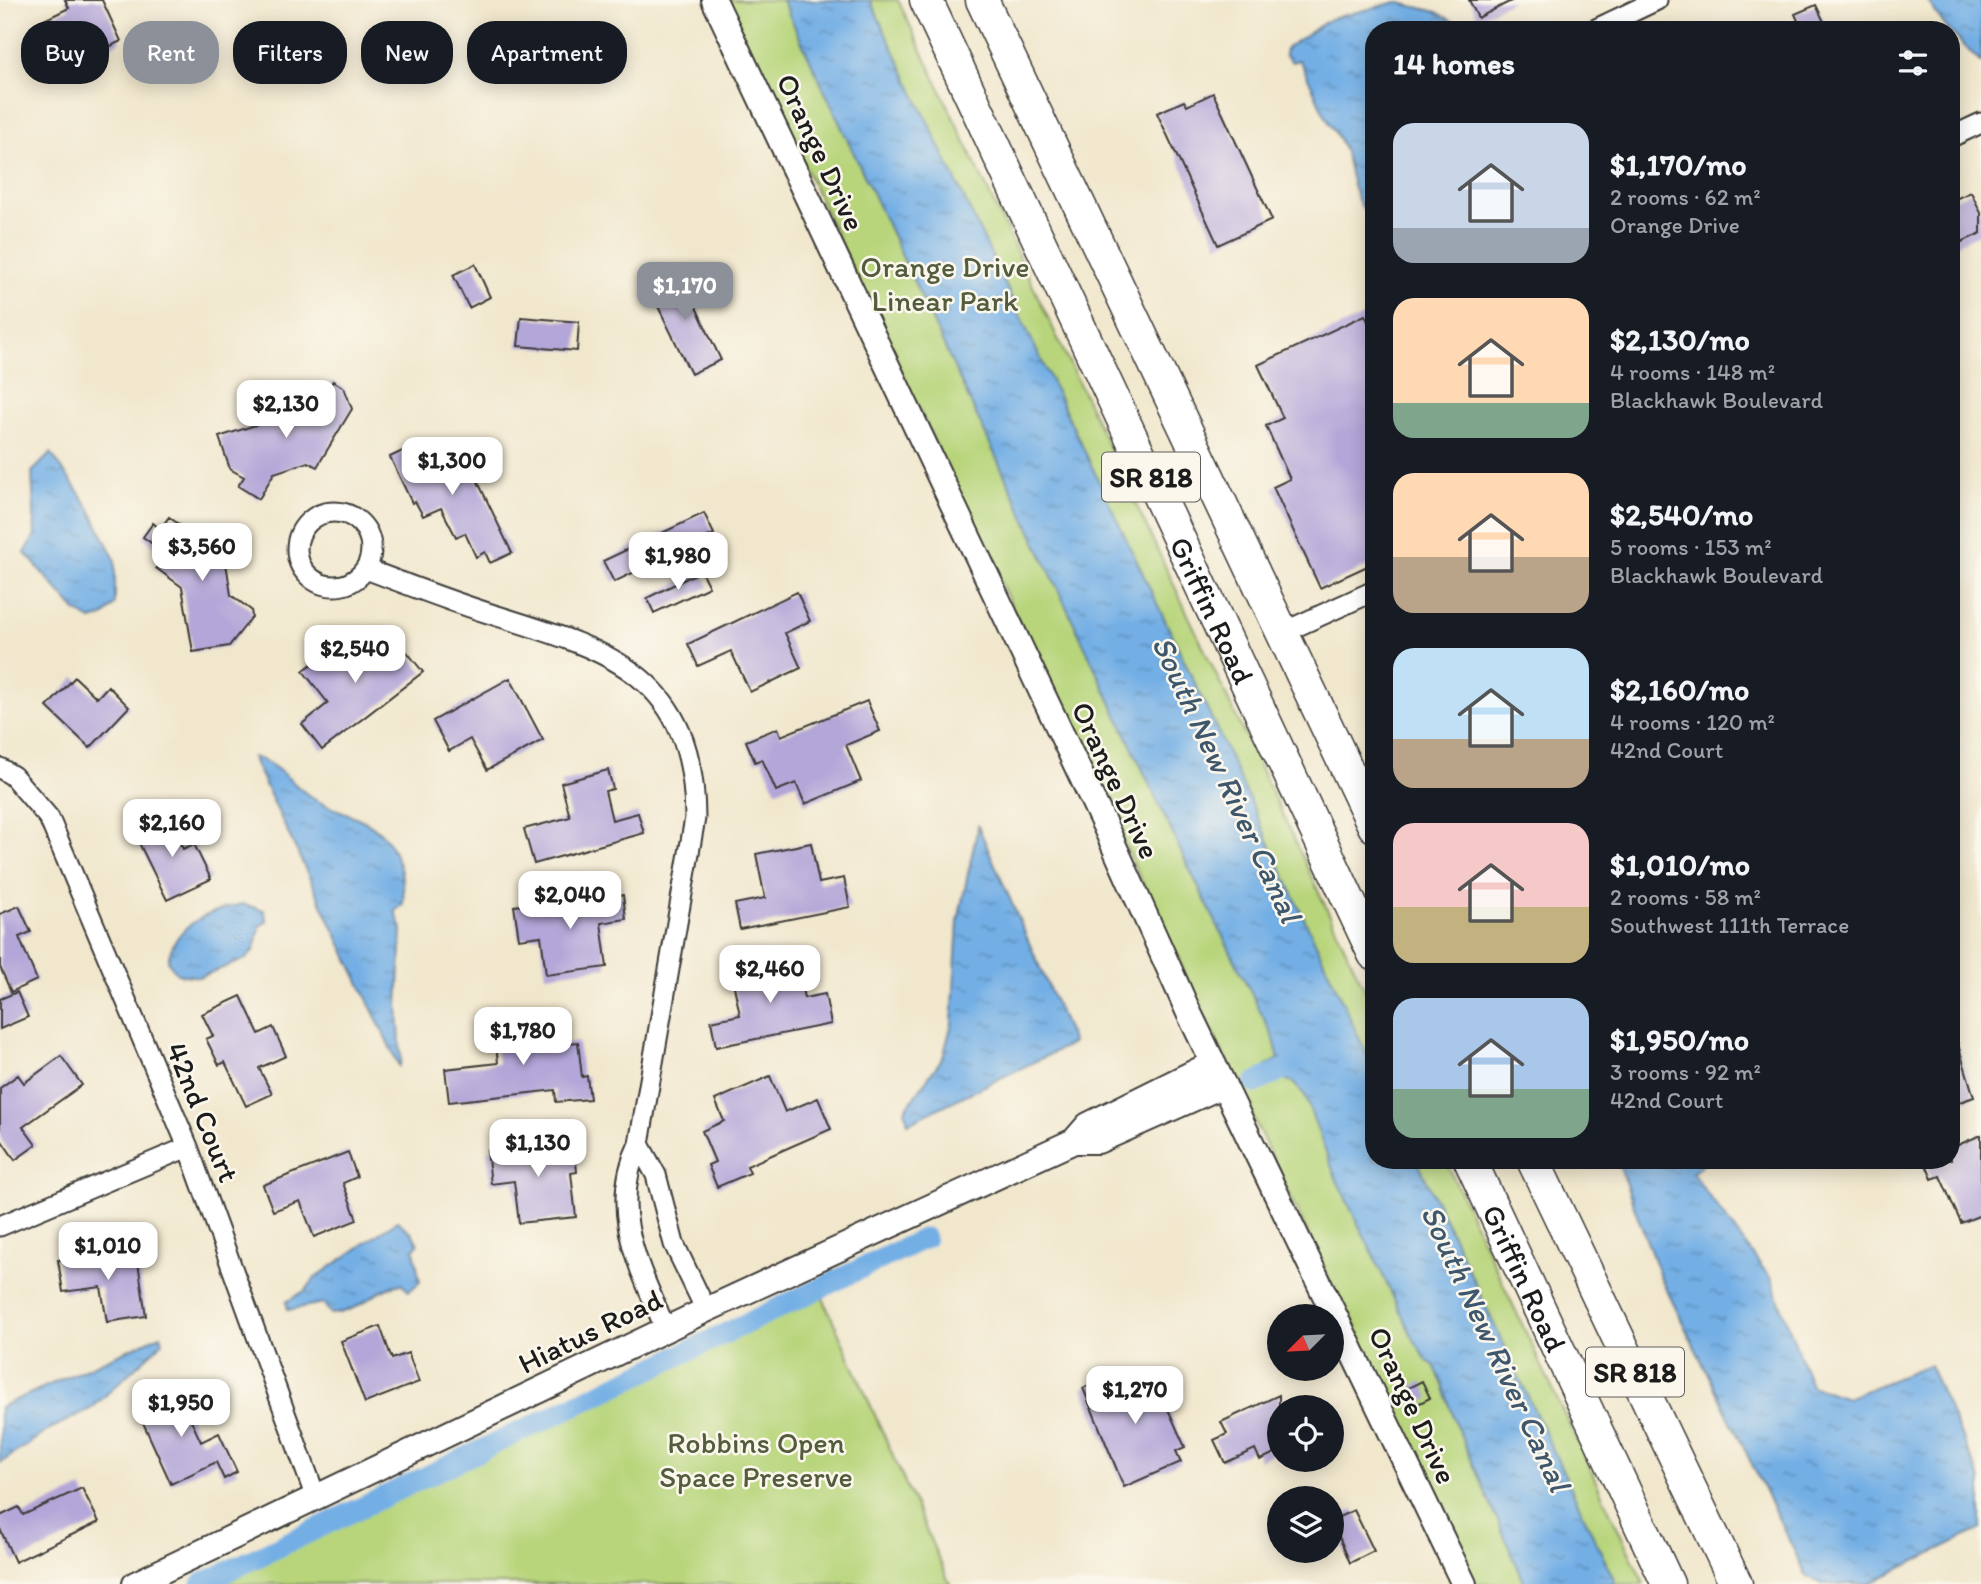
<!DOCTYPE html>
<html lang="en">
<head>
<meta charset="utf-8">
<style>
	:root { --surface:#171b24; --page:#242831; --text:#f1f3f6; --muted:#9ea1a6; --accent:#8c9099 }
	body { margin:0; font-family:Itim,sans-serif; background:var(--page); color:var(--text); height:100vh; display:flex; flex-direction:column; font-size:26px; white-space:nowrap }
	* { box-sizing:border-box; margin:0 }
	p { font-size:23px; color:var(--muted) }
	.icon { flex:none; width:38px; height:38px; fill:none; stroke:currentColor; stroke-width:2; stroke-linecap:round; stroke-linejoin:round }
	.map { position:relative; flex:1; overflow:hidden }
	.sheet { position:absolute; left:1365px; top:21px; width:595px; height:1148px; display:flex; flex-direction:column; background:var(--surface); border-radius:28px; box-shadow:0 4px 18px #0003 }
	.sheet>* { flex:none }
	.guide { position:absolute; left:21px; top:21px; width:665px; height:63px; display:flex; gap:14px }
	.needle { width:46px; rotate:246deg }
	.fabs { position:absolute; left:1267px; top:1304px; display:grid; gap:14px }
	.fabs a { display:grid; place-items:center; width:77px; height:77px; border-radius:50%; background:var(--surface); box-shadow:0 4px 18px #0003; font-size:35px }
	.price { position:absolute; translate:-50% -60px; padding:0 16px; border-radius:14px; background:#fff; color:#222; font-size:23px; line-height:46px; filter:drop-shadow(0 2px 4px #0008) }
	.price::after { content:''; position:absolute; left:50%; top:42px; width:21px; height:16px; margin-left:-10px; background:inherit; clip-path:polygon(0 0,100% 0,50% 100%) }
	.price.current { background:var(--accent); color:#fff }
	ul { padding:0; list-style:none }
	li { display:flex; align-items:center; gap:21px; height:175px; padding:0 28px }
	li span { display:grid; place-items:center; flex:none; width:196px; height:140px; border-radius:21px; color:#555 }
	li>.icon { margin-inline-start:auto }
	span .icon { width:84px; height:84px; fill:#fffc; stroke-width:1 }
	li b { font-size:30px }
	h2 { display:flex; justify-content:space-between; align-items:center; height:84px; padding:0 28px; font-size:30px }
	.tag { padding:0 24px; border-radius:28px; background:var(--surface); box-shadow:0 4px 18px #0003; font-size:24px; line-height:63px }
	.tag.current { background:var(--accent); color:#fff }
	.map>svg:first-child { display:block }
	.green { fill:#b8d57b; stroke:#6a784c; stroke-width:2 }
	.water { fill:url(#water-ripples); stroke:#486680; stroke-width:2 }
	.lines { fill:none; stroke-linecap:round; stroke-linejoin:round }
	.canal { stroke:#73afe5; stroke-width:21 }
	.building { fill:#b3a6d8 }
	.minor-casing { stroke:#3c3a37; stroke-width:23 }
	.tertiary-casing { stroke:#3c3a37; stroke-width:28 }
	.primary-casing { stroke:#3c3a37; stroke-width:35 }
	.minor { stroke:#fff; stroke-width:19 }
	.tertiary { stroke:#fff; stroke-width:24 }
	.primary { stroke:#fff; stroke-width:32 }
	.labels { text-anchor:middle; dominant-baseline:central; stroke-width:5; stroke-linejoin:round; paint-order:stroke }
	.shield { fill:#fbf7ec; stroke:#5f5e5a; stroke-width:2 }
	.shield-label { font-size:28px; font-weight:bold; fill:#1c1c1c }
	.street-label { font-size:30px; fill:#1c1c1c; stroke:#fbf7ec }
	.park-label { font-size:30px; fill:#535d3d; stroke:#fbf7ec }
	.water-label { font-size:32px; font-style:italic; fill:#3f576c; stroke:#fbf7ec }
</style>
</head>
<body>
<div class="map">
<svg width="1981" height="1584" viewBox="0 0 1981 1584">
	<defs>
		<pattern id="water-ripples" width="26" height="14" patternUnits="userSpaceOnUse" patternTransform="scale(1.75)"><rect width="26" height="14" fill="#73afe5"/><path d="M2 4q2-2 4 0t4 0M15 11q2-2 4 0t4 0" fill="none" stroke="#5e8eb9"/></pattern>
	</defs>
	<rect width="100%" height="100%" fill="#fbf7ec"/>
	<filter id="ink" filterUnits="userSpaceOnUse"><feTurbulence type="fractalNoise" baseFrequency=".0143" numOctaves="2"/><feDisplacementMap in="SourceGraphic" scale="14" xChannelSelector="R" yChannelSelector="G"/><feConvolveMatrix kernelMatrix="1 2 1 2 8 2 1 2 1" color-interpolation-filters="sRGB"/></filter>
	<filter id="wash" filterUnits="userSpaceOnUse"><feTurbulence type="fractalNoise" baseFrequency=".00686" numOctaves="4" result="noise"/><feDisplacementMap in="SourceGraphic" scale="28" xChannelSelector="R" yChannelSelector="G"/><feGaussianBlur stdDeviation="1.57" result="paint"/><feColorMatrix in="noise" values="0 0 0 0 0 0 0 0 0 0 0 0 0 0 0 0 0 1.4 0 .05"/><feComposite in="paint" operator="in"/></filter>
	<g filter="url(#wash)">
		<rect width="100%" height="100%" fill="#f1e7cd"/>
		<path class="green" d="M726,0H898L1374,1009V1160H1445L1644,1584H1473Z
			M819,1289L950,1584H208Z"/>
		<path class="water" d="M782,0H870L1221,738L1374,1070V1160H1417L1616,1584H1525L1457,1427L1443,1385L1434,1365L1427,1361L1412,1336L1335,1176L1304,1094L1292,1082L1283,1078L1274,1083L1266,1066L1279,1059L1274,1039L1183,856Z
			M1927,0H1981V63L1945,26Z
			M1396,2L1437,12L1468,30H1374L1369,46L1374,64V219C1351,204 1352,172 1344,149C1339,137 1331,127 1325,115C1315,97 1310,78 1299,60L1292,62L1285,55L1286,48L1330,19Z
			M51,453L89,507L115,560V604L103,617L91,620L76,611L25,553L35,535L32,472Z
			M252,757C278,762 292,786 314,799C330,808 348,813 364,821C394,836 406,872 403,904L395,911L402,929L398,1007L401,1061L399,1066Z
			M978,826L1073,1043L908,1123L905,1110L943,1057L952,1023L958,921Z
			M242,904L264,910L267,921L260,926L254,950L246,959L200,977L177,974L168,961C174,924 210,911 242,904Z
			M1617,1160H1709L1692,1173L1771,1279L1811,1386L1847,1398L1929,1365L1981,1480V1529L1868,1584H1822L1806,1575L1659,1274Z
			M397,1221L412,1233L418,1244L414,1249L420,1282L409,1291L401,1284C376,1288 359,1313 331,1314L323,1303L288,1310L286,1302L306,1290L315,1278Z
			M161,1335L163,1342L92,1408L50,1429L0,1463V1407Z"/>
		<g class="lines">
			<path class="canal" d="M1255,1083L1294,1064
				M201,1584L925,1238"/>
		</g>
		<g id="blocks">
			<path class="building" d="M65,0H102L121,41L93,55L87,42L59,56L42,21L69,8Z
				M1469,0H1513L1478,18Z
				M1816,5L1828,30H1802L1795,14Z
				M1213,93L1272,220L1218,245L1157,113L1184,101L1187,106Z
				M1971,192L1981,213V233L1951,247V201Z
				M475,264L490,297L469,308L453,275Z
				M677,267L721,360L691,374L652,294L661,290L655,278Z
				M1365,315L1374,334V563L1320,588L1273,487L1290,479L1266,426L1283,418L1258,365Z
				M521,317L579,322L577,351L518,346Z
				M333,381L344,388L352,409L317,467L308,462L274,473L259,499L238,486L244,477L230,469L219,437L292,413L303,394L319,404Z
				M421,442L427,455L446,445L457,469L469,463L512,553L490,563L485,552L476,557L465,533L456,537L441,508L423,516L415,501L412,503L390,457Z
				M704,513L714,534L614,582L603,561Z
				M169,517L197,538L230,532L233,553L226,563L231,595L251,610L252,617L229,646L193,652L182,587L156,568L166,554L143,537L153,523L160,529Z
				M701,571L709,587L654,613L647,598Z
				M797,592L810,621L785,633L801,668L750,692L731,651L698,666L688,644Z
				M351,634L364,651L382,636L398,658L407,652L423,672L322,750L302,724L328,703L303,671Z
				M75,677L97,698L108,686L129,707L90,748L47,707Z
				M510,678L543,740L487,770L470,739L449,751L433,721Z
				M867,701L880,731L846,745L861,781L805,804L796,783L776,791L762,759L755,762L746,741L778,728L781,736Z
				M608,770L613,789L605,791L612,820L638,813L644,833L534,864L524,829L570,817L561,783Z
				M166,814L183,849L194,844L211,879L167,900L139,843L147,839L141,826Z
				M811,843L819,883L844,878L850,907L740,929L735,904L765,898L756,854Z
				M623,895L626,919L601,923L607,967L546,975L541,936L519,939L514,906Z
				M19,906L31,932L19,937L37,980L11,992L0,967V914Z
				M796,959L804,998L825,994L831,1024L716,1047L711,1021L740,1015L731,972Z
				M17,992L28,1017L0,1029V999Z
				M241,996L259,1034L273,1027L286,1056L259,1068L272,1094L246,1106L225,1062L219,1065L206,1039L213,1036L202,1014Z
				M555,1020L558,1044L578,1042L582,1077L587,1076L590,1099L556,1102L555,1090L449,1102L445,1069L498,1063L494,1026Z
				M1955,1035L1974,1097L1951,1105V1036Z
				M61,1056L82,1085L23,1127L36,1145L15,1160L0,1138V1088L18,1075L24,1083Z
				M770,1076L785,1112L818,1098L831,1129L747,1166L750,1173L717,1187L708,1165L715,1162L702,1131L724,1121L715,1100Z
				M1981,1135V1215L1961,1223L1940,1176L1932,1179L1924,1160H1951V1148Z
				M574,1143L577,1172L571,1173L576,1217L519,1223L514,1181L491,1184L487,1150Z
				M348,1152L357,1177L343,1183L357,1220L314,1237L300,1201L273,1211L263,1185Z
				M136,1249L146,1316L107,1322L101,1287L63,1292L58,1260Z
				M380,1326L392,1359L408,1353L419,1382L365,1403L341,1341Z
				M1119,1372L1123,1382L1144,1372L1153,1392L1159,1389L1185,1447L1176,1451L1181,1462L1124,1487L1083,1388Z
				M1422,1381L1430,1398L1414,1406L1406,1389Z
				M175,1386L201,1442L219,1433L237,1472L224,1479L216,1462L171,1484L140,1416L146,1413L141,1401Z
				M1279,1395V1451L1260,1460L1255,1449L1225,1463L1214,1440L1227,1434L1221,1422Z
				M82,1488L99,1522L15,1562L0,1529V1516L19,1507L23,1515Z
				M1354,1510L1374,1551L1350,1563L1332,1520Z"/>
		</g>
	</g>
	<g filter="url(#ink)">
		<use href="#blocks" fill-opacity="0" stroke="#3c3a37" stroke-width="2"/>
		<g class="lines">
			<g class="minor-casing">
				<path id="minor" d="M1594,30L1657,0
					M1951,137L1981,123
					M297 549a37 37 0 1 1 74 0a37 37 0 1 1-74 0Z
					M366,569C408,585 449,601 491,614C610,651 694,674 695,818L639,1144C607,1210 640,1268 666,1330
					M1282,633L1374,591
					M0,768L13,776L49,818L188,1147L316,1498
					M639,1144L656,1175L674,1244L706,1310
					M0,1226L188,1147"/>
			</g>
			<g class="tertiary-casing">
				<path id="tertiary" d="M714,0L1105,826L1189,1013L1464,1584
					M1074,1141H1098L1224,1085
					M135,1584L706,1310L1074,1141L1088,1125L1213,1063"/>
			</g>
			<g class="primary-casing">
				<g id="primary">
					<path id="s1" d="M926,0L1374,954"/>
					<path d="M982,0L1374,826"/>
					<path id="s2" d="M1470,1160L1668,1584"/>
					<path d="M1533,1160L1736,1584"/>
				</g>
			</g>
			<use href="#minor" class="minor"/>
			<use href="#tertiary" class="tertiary"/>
			<use href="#primary" class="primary"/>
		</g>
	</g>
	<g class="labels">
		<g class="shield">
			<rect x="1102" y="452.5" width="98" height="49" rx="5"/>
			<rect x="1586" y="1347.5" width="98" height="49" rx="5"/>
		</g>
		<g class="shield-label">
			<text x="1151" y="477">SR 818</text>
			<text x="1635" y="1372">SR 818</text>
		</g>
		<g class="street-label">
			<text transform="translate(821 152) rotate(65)">Orange Drive</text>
			<text stroke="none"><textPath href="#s1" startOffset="674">Griffin Road</textPath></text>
			<text transform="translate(1116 780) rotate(65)">Orange Drive</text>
			<text transform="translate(203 1112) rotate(68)">42nd Court</text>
			<text stroke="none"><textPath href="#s2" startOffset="130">Griffin Road</textPath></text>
			<text transform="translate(590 1331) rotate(-26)">Hiatus Road</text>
			<text transform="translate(1413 1405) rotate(65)">Orange Drive</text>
		</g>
		<g class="park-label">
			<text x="945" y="266">Orange Drive<tspan x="945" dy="34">Linear Park</tspan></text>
			<text x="756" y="1442">Robbins Open<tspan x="756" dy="34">Space Preserve</tspan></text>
		</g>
		<g class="water-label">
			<text transform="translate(1227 779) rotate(65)">South New River Canal</text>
			<text transform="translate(1496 1348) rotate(65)">South New River Canal</text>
		</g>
	</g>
</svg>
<div class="fabs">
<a><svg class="needle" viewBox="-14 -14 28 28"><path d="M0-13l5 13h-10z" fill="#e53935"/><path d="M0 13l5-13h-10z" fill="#9ea1a6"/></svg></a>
<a><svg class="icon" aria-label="locate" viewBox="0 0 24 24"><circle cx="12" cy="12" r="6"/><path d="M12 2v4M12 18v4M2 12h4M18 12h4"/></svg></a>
<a><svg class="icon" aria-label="layers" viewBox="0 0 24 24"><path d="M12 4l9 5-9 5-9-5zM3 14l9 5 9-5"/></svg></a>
</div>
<b class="price current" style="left:685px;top:322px">$1,170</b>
<b class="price" style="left:286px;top:440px">$2,130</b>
<b class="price" style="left:452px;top:497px">$1,300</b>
<b class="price" style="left:202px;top:583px">$3,560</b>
<b class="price" style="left:678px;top:592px">$1,980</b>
<b class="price" style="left:355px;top:685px">$2,540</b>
<b class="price" style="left:172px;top:859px">$2,160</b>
<b class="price" style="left:570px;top:931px">$2,040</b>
<b class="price" style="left:770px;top:1005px">$2,460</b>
<b class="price" style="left:523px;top:1067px">$1,780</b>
<b class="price" style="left:538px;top:1179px">$1,130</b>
<b class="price" style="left:108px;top:1282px">$1,010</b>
<b class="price" style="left:1135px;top:1426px">$1,270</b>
<b class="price" style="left:181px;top:1439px">$1,950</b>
<div class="guide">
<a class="tag">Buy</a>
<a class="tag current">Rent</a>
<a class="tag">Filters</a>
<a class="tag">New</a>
<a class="tag">Apartment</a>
</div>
<section class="sheet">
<h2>14 homes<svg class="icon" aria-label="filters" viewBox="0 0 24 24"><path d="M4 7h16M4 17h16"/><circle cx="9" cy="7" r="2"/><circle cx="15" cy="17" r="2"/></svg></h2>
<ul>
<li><span style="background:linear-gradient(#c9d6e8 75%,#9aa5b1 0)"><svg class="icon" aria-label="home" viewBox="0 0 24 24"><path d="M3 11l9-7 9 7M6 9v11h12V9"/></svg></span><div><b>$1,170/mo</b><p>2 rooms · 62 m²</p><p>Orange Drive</p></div></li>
<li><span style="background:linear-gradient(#ffd9b3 75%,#7fa58c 0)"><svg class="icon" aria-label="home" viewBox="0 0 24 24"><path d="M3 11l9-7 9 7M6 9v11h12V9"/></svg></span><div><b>$2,130/mo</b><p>4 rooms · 148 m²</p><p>Blackhawk Boulevard</p></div></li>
<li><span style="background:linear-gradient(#ffd9b3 60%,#b9a48a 0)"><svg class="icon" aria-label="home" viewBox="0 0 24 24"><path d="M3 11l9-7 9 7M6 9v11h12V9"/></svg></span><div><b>$2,540/mo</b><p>5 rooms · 153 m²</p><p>Blackhawk Boulevard</p></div></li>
<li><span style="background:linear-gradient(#bfe0f5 65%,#b9a48a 0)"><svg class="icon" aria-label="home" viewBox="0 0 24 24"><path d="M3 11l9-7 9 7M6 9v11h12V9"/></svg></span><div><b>$2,160/mo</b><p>4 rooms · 120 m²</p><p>42nd Court</p></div></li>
<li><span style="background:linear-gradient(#f6c9c9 60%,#c2b280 0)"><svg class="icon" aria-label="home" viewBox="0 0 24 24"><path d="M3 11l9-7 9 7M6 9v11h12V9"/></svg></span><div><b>$1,010/mo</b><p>2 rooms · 58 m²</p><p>Southwest 111th Terrace</p></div></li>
<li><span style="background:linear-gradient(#a9c7e8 65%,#7fa58c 0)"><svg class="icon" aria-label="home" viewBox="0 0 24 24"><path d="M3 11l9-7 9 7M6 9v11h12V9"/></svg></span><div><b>$1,950/mo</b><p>3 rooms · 92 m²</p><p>42nd Court</p></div></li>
</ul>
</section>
</div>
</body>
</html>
